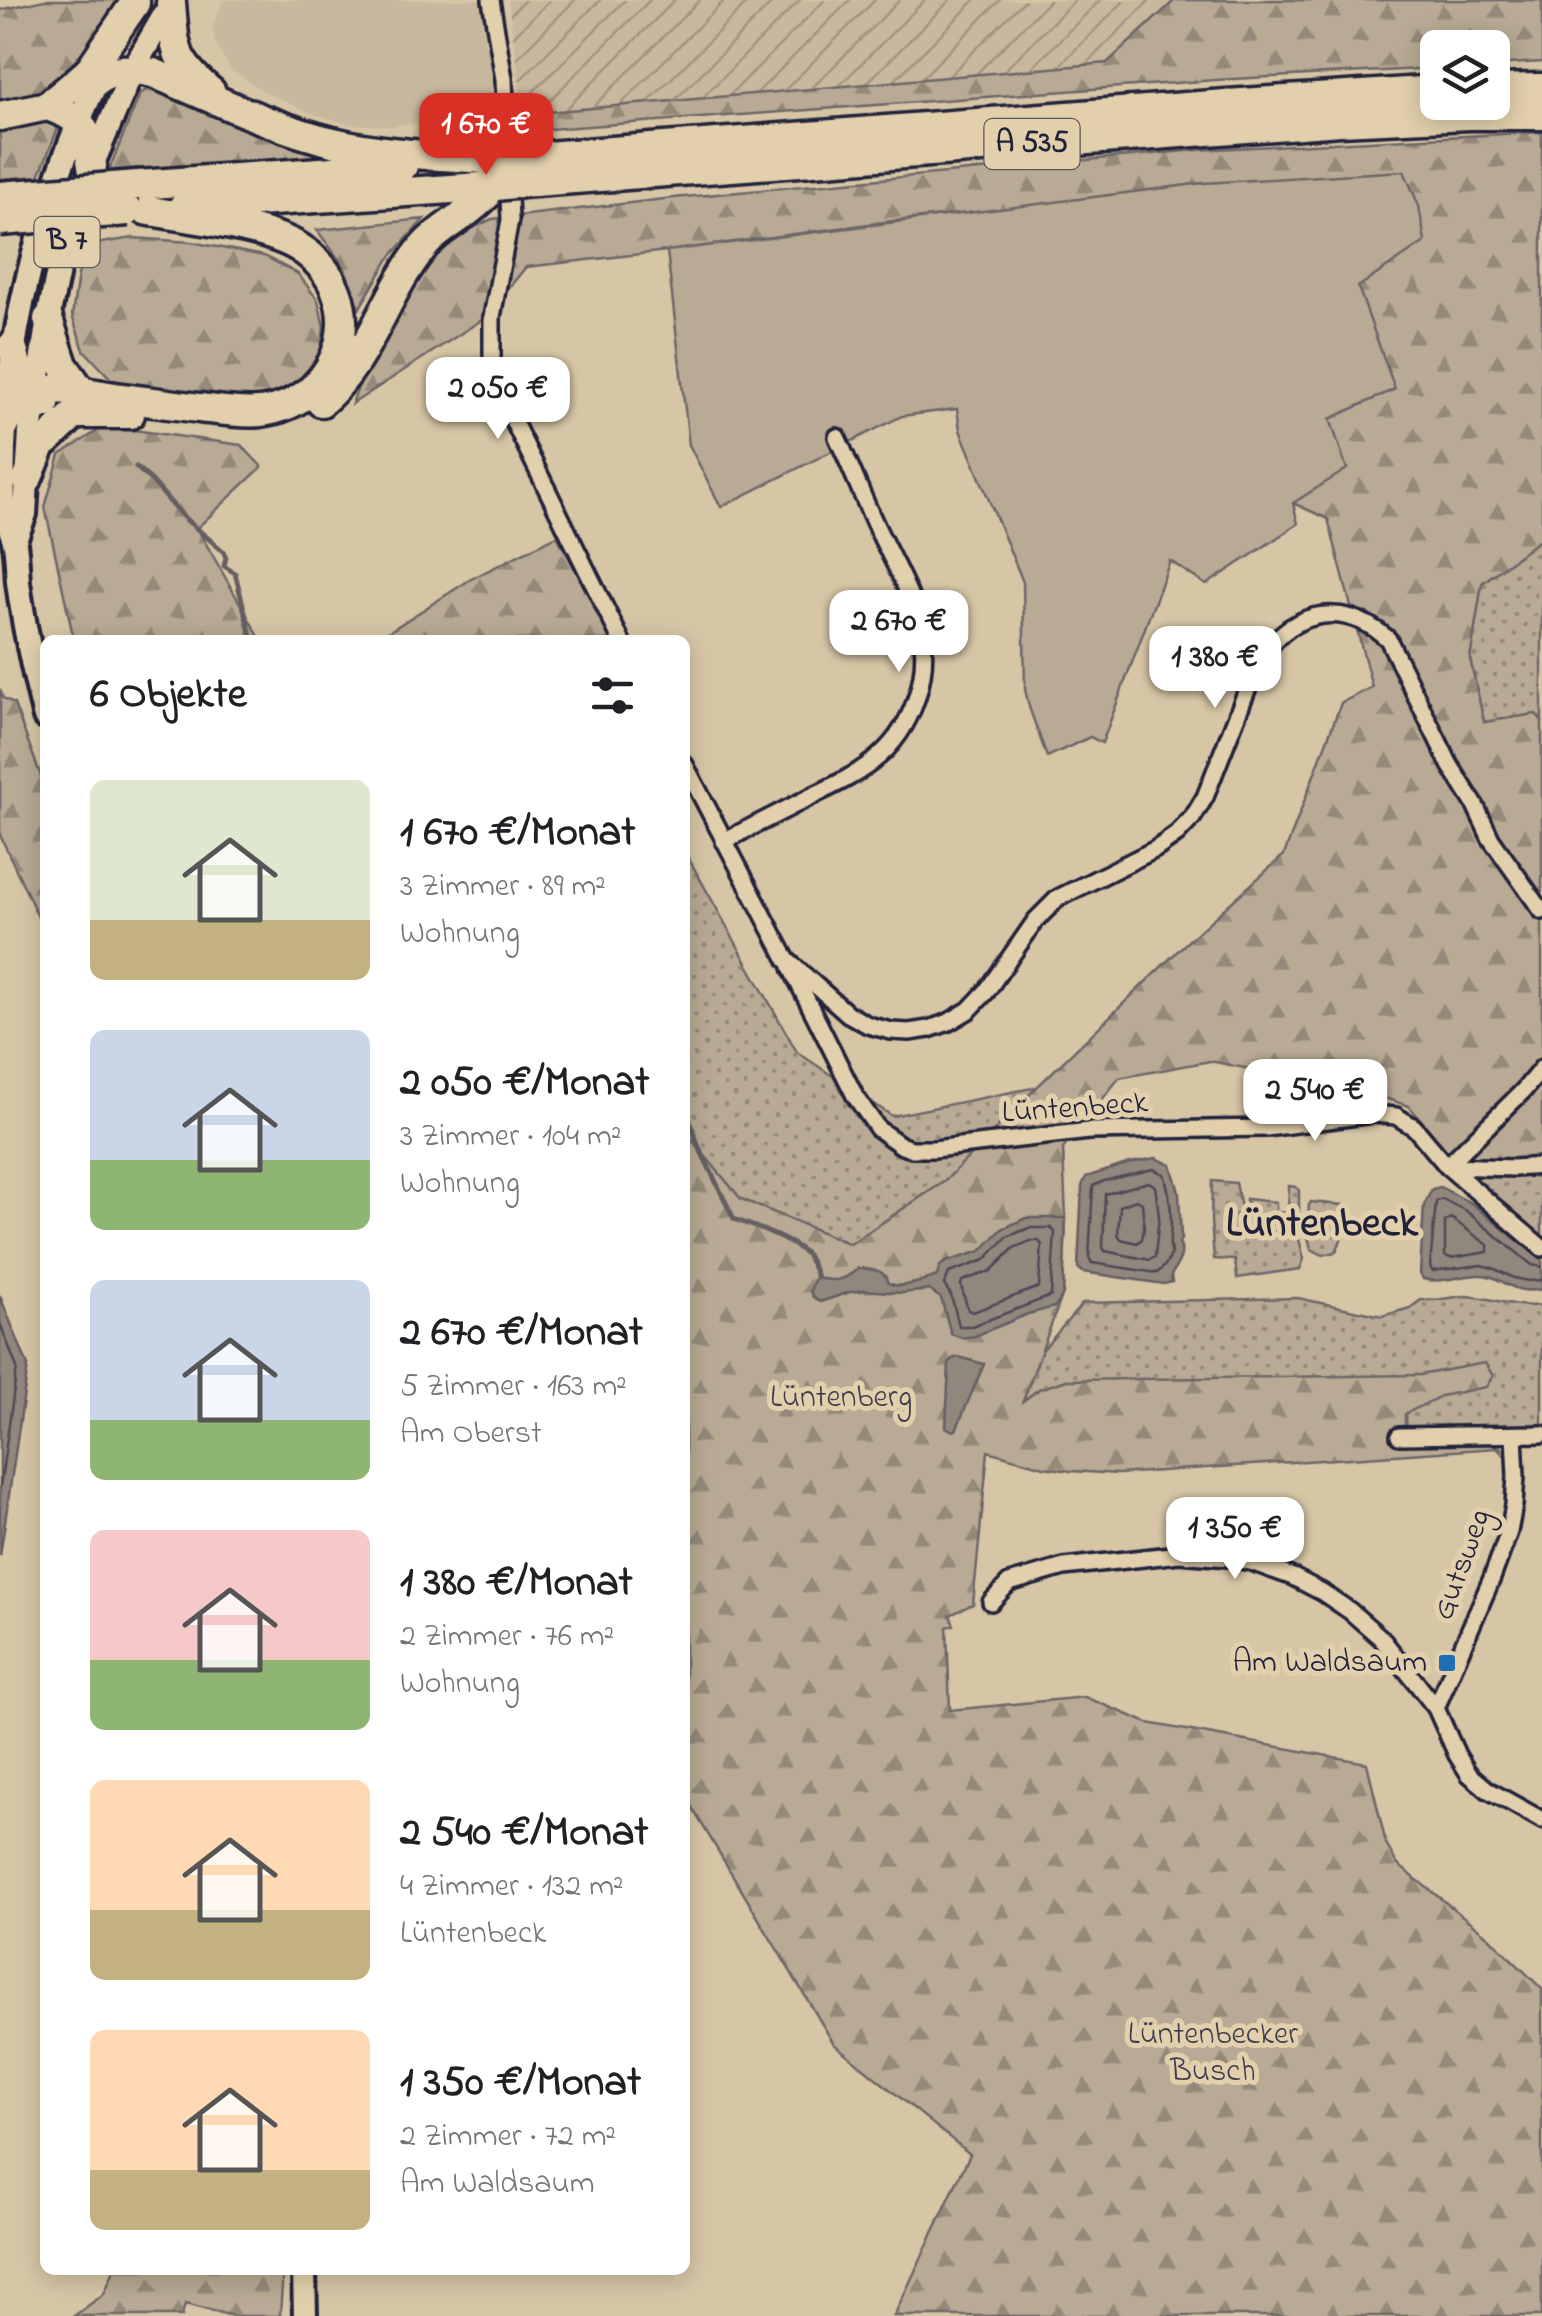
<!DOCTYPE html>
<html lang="de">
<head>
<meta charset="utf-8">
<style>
	:root { --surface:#fff; --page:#f6f6f6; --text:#202124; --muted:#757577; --accent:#d93025 }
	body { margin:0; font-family:"Indie Flower",sans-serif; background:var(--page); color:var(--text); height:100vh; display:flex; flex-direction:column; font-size:38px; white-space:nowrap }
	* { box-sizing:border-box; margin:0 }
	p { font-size:32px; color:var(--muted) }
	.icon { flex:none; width:55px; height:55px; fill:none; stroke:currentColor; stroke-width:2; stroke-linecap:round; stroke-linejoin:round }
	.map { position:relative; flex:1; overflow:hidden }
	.panel { position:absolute; left:40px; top:635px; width:650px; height:1640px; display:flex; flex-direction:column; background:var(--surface); border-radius:15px; box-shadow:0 5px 25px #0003 }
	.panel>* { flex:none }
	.tools { position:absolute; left:1420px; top:30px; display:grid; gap:20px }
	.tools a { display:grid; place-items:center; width:90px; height:90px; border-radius:15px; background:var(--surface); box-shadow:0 5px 25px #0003; font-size:50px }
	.price { position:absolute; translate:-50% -85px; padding:0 22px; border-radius:20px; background:#fff; color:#222; font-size:32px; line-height:65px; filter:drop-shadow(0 2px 5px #0008) }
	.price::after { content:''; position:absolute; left:50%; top:60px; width:30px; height:22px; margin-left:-15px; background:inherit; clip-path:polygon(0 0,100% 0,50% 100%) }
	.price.current { background:var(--accent); color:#fff }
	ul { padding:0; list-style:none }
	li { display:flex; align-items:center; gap:30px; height:250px; padding:0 50px }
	li span { display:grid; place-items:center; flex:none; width:280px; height:200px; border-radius:15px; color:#555 }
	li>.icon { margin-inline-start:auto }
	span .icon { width:120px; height:120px; fill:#fffc; stroke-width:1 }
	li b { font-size:42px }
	h2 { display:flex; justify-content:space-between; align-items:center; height:120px; padding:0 50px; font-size:42px }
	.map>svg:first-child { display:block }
	.built { fill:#c8b89d }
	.industrial { fill:url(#industrial-furrows) }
	.grass { fill:url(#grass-dots); stroke:#6d6668; stroke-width:2.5 }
	.forest { fill:url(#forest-firs); stroke:#6d6668; stroke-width:2.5 }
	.garden { fill:#b8aa94; stroke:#6d6668; stroke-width:2.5 }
	.water { fill:#91877d; stroke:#655f63; stroke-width:2.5 }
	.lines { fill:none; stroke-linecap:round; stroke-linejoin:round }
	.shore { stroke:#4e4a55; stroke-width:2.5 }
	.stream { stroke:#655f63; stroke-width:5 }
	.minor-casing { stroke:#22223b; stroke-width:22 }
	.primary-casing { stroke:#22223b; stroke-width:30 }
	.motorway-casing { stroke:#22223b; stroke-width:35 }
	.minor { stroke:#e2d0ad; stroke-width:15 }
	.primary { stroke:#e2d0ad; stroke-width:22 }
	.motorway { stroke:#e2d0ad; stroke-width:28 }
	.motorway-bridge-casing { stroke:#22223b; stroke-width:35; stroke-linecap:butt }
	.motorway-bridge { stroke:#e2d0ad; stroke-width:28 }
	.poi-dot { fill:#1f6fb2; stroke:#e2d0ad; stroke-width:4 }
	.labels { text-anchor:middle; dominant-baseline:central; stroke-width:10; stroke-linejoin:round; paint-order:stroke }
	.shield { fill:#e2d0ad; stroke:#5c565d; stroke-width:2.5 }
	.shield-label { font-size:30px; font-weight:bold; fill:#22223b }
	.street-label { font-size:32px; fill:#22223b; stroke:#e2d0ad }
	.park-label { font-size:32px; fill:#403d4d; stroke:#e2d0ad }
	.poi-label { font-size:32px; fill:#22223b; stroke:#e2d0ad; text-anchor:end }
	.district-label { font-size:42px; font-weight:bold; fill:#22223b; stroke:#e2d0ad }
</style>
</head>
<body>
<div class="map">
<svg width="1542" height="2316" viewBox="0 0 1542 2316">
	<defs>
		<pattern id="industrial-furrows" width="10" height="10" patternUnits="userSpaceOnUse" patternTransform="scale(2.5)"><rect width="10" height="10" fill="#c8b89d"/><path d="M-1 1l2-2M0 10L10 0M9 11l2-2" fill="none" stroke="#a29581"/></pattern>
		<pattern id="grass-dots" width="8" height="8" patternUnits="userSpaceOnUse" patternTransform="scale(2.5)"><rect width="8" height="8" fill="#b8aa94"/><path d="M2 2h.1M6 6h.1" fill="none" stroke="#958a7a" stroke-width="1.8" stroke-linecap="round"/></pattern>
		<pattern id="forest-firs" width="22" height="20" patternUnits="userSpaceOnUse" patternTransform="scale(2.5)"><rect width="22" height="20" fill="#b8aa94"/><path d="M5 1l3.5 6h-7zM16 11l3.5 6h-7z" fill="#958a7a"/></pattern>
	</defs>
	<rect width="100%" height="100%" fill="#d7c6a6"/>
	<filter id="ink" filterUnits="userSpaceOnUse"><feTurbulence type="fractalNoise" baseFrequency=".01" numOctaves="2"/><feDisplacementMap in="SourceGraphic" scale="20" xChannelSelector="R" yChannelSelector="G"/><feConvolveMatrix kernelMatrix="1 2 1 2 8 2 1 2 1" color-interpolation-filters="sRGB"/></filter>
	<g filter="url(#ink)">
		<path class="built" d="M223,0H482L495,86H492L493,113L391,126L349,124L310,113L265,92L230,69L214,41L213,25Z"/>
		<path class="industrial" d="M508,0H1175L1107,63L524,114Z"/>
		<path class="grass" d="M1542,538V721L1536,714L1484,722L1470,659L1482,583Z
			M685,852L797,1052L892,1116L1037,1087L945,1181L850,1244L741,1199L685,1132Z
			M1542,1172V1238L1480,1187L1473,1178L1479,1173Z
			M1212,1181L1236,1183L1242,1213C1258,1227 1276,1235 1298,1235L1304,1259L1300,1269L1237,1278L1235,1260L1214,1259L1211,1221Z
			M1289,1186L1296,1187L1299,1190V1224C1278,1227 1262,1224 1247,1208L1246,1199L1276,1202V1212L1288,1213Z
			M1311,1202L1342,1205L1341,1240L1336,1252L1323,1255L1311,1249L1307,1233L1309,1205Z
			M1463,1296C1491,1296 1514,1309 1542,1305V1426L1407,1435L1404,1395L1066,1380L1039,1389L1022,1402L1028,1367L1083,1303L1298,1298L1382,1316L1410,1308L1421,1300H1435Z"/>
		<path class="forest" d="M44,0H118L82,54L52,84L55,92L0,112V10Z
			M1175,0H1542V62L1493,65L1492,48H1438L1437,68L1216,80L522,131L524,114L1107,63Z
			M153,85L350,156L141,172L139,168L109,170L140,94Z
			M58,116V128L39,176L0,179V125Z
			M1542,132V538L1482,583L1470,659L1484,722L1536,714L1542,721V1160L1472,1161L1470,1156L1469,1135L1448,1152L1409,1106L1369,1093L1210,1061L1119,1078L1063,1149L1066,1218L1063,1293L1023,1401L1039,1389L1067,1380L1420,1375L1485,1363L1493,1376L1486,1387L1441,1396L1405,1414V1443C1435,1444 1474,1432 1501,1448L1502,1453L1497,1448L1118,1474L1071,1471L1044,1467L988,1451L973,1604L950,1615L954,1625L947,1627L950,1710L1085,1697L1148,1723L1367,1763L1386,1844L1397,1864L1489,1937L1542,1989V2316H894L970,2154L834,2044L685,1796V1132L741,1199L850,1244L945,1181L1037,1087L1187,942L1284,855L1341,703L1372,687L1328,519L1293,503L1204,183L1037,206L884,222L667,251L526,267L483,319L352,404L370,354L437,245L492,219L673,198L1197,150Z
			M424,219L388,260L359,309L344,266L317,230Z
			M133,238L191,242L264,256L298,274L318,300L324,327L321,353L300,379L258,403L112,380L84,350L72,316L78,275L88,245Z
			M105,426L241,445L262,467L197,528L261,640H74L45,507L60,455Z
			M557,536L613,640H376L471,579Z
			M0,689L3,698L14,704L45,787V932L0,835Z
			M114,2270H283L280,2316H233L185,2304L182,2316H74L104,2294Z"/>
		<path class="garden" d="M1404,171L1419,206L1425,242L1358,287L1395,389L1330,419L1347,469L1293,503L1298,524L1206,585L1170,561L1102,743L1090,737L1047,757L1029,707L1025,689L1023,582L960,430L957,409L902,416L721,507L689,445L667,251L1204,183Z"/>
		<path class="water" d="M1156,1158L1171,1165L1179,1192L1181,1239L1179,1243C1186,1255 1176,1265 1171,1276L1172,1282L1164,1284L1083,1272L1078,1268L1082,1186L1086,1177L1130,1163Z
			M1440,1187L1471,1203L1542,1260V1289C1510,1296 1503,1275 1480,1275C1460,1275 1443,1284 1423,1279L1420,1274L1424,1205L1432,1189Z
			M1026,1218H1066L1063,1293L1059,1302L1055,1307L1028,1314L975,1336L962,1338L951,1334L941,1298L929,1290L902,1293L864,1290L850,1292L820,1302L813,1297L810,1291L815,1277C832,1282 844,1282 858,1268C865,1269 877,1269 882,1273C892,1281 881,1282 894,1285C906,1288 926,1280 937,1276L940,1266L946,1262L981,1251L1002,1229Z
			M0,1296L28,1366L0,1556Z
			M959,1357L984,1364L956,1430L953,1431L946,1427L949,1364L952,1359Z"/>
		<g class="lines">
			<path class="shore" d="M1153,1169L1164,1174C1171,1195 1172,1217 1170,1238C1169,1244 1171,1249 1171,1254C1169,1262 1162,1269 1157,1273L1092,1263L1089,1258L1093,1186L1104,1181Z
				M1149,1182L1155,1186L1159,1216L1155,1257L1150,1260L1105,1251L1103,1247L1105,1194Z
				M1136,1200L1142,1203L1144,1228L1142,1239L1137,1243L1121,1239L1118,1234L1120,1206Z
				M1451,1218L1488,1245V1252L1451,1258L1445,1256V1222Z
				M1029,1228H1051L1055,1232L1051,1296L972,1326H959L951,1295L944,1285L949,1273L985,1260L1007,1237Z
				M1031,1241H1039L1042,1245L1039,1287L973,1312L968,1310L961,1286L962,1281L991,1271L1014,1248Z
				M1542,1267L1532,1265L1466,1211L1442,1199L1436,1202L1430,1266L1432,1271L1481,1265L1493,1268L1514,1278L1529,1281L1542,1280
				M0,1323L17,1368L0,1487"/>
			<path class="stream" d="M136,467L152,481L183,517L223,551L226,557L224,566L235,573L252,640
				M685,1106L698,1145L734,1219C751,1225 796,1242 807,1255C811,1261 814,1270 817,1277"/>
			<g class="minor-casing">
				<path id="minor" d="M491,0L504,79L510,220L492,317V362L505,404L621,640
					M685,765L787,960L848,1014L868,1025L891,1031L909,1032L929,1029L949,1022L969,1010L986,992L1036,920L1058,898L1156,849L1177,834L1193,817L1205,797L1256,667C1285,613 1339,596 1388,639L1450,765L1475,805L1491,839L1542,911
					M724,841C753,826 783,811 812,796C833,786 854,776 872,762C914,730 934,669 918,618C908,586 891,558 877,528C863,498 851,467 837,437
					M791,968L855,1096L878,1129L902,1146L912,1149H934L1089,1131L1266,1128L1373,1114L1396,1116L1414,1127L1447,1166L1542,1248
					M1447,1166L1523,1091L1542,1068
					M1447,1166L1514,1168L1542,1166
					M1399,1436L1542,1434
					M991,1602L1009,1583L1064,1567L1179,1554L1229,1558L1251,1562L1293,1577L1322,1592L1350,1611L1381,1638L1436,1708L1457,1755L1469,1774L1488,1790L1542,1820
					M1436,1708L1492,1578L1509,1532L1514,1505L1516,1476L1514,1435"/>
			</g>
			<g class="primary-casing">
				<path id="primary" d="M91,168L133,69L173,0
					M14,542L25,514L30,432L48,319L58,271L79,203
					M45,717C34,673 24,627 18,582C17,569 17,556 15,544C12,531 5,520 4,508C0,402 17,300 50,200C65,154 82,109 105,66
					M304,2270L305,2316"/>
			</g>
			<g class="motorway-casing">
				<path id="motorway" d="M171,3C175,50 173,60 211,92
					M97,80C120,67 127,68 153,73C211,97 273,128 333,142C386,155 441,155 495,160
					M1492,89L1542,88
					M47,106C86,119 86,128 92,166
					M0,116L47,106L63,93L88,72L135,3
					M520,158L1212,105L1438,90
					M522,183L1340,121L1469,115H1542
					M138,185L403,166
					M183,207L496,186
					M48,319L63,365L82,392
					M12,346L21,381L45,404
					M321,402C370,361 384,294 424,246C438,230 457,221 473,207C481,201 488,193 496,186
					M3,427C17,406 28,393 55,389C75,390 95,394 115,397C143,401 171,404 199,408C219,410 240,414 260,412C345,402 373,295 300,248C266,226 187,218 145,210
					M27,480L41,446L75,414H130"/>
			</g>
			<use href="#minor" class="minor"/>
			<use href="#primary" class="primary"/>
			<use href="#motorway" class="motorway"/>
			<g class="motorway-bridge-casing">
				<path id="motorway-bridge" d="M495,160L520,158
					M496,186L522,183
					M0,196L138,185
					M0,221L128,211"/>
			</g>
			<use href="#motorway-bridge" class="motorway-bridge"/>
		</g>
	</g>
	<rect class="poi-dot" x="1437" y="1653" width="20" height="20" rx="5"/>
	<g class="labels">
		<g class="shield">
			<rect x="984.5" y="119" width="95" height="50" rx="8"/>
			<rect x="34.5" y="217" width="65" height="50" rx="8"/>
		</g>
		<g class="shield-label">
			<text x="1032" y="144">A 535</text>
			<text x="67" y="242">B 7</text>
		</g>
		<g class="street-label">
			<text transform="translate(1075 1109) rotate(-4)">Lüntenbeck</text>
			<text transform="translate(1463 1565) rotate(-70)">Gutsweg</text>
		</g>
		<g class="park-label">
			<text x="841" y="1398">Lüntenberg</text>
			<text x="1213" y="2035">Lüntenbecker<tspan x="1213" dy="37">Busch</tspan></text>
		</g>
		<g class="poi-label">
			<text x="1427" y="1663">Am Waldsaum</text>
		</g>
		<g class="district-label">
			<text x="1322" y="1224">Lüntenbeck</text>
		</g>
	</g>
</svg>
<div class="tools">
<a><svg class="icon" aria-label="layers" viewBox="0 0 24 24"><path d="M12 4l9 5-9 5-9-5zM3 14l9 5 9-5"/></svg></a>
</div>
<b class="price current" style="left:486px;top:178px">1 670 €</b>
<b class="price" style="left:498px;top:442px">2 050 €</b>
<b class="price" style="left:899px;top:675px">2 670 €</b>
<b class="price" style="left:1215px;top:711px">1 380 €</b>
<b class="price" style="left:1315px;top:1144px">2 540 €</b>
<b class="price" style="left:1235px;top:1582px">1 350 €</b>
<section class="panel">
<h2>6 Objekte<svg class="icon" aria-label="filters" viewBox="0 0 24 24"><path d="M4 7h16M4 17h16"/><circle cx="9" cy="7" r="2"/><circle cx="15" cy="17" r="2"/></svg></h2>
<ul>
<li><span style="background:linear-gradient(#dfe7d0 70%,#c2b280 0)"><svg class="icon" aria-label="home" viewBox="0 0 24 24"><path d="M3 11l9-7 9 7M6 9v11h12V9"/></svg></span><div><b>1 670 €/Monat</b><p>3 Zimmer · 89 m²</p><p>Wohnung</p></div></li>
<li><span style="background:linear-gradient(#c9d6e8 65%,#8fb573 0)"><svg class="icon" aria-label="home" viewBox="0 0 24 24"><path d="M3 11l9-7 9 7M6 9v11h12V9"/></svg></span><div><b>2 050 €/Monat</b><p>3 Zimmer · 104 m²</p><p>Wohnung</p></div></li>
<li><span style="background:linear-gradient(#c9d6e8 70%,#8fb573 0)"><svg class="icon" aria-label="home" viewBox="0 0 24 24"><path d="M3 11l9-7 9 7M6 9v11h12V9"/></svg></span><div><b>2 670 €/Monat</b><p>5 Zimmer · 163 m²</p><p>Am Oberst</p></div></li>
<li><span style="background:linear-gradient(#f6c9c9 65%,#8fb573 0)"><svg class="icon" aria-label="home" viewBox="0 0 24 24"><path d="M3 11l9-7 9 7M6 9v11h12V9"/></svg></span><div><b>1 380 €/Monat</b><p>2 Zimmer · 76 m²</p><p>Wohnung</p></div></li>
<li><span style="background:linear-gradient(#ffd9b3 65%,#c2b280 0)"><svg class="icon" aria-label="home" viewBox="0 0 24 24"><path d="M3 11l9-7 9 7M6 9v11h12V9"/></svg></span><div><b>2 540 €/Monat</b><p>4 Zimmer · 132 m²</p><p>Lüntenbeck</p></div></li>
<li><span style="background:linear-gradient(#ffd9b3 70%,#c2b280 0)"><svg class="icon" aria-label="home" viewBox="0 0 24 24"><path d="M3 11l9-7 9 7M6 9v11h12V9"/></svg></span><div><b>1 350 €/Monat</b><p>2 Zimmer · 72 m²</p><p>Am Waldsaum</p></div></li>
</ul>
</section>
</div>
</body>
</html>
